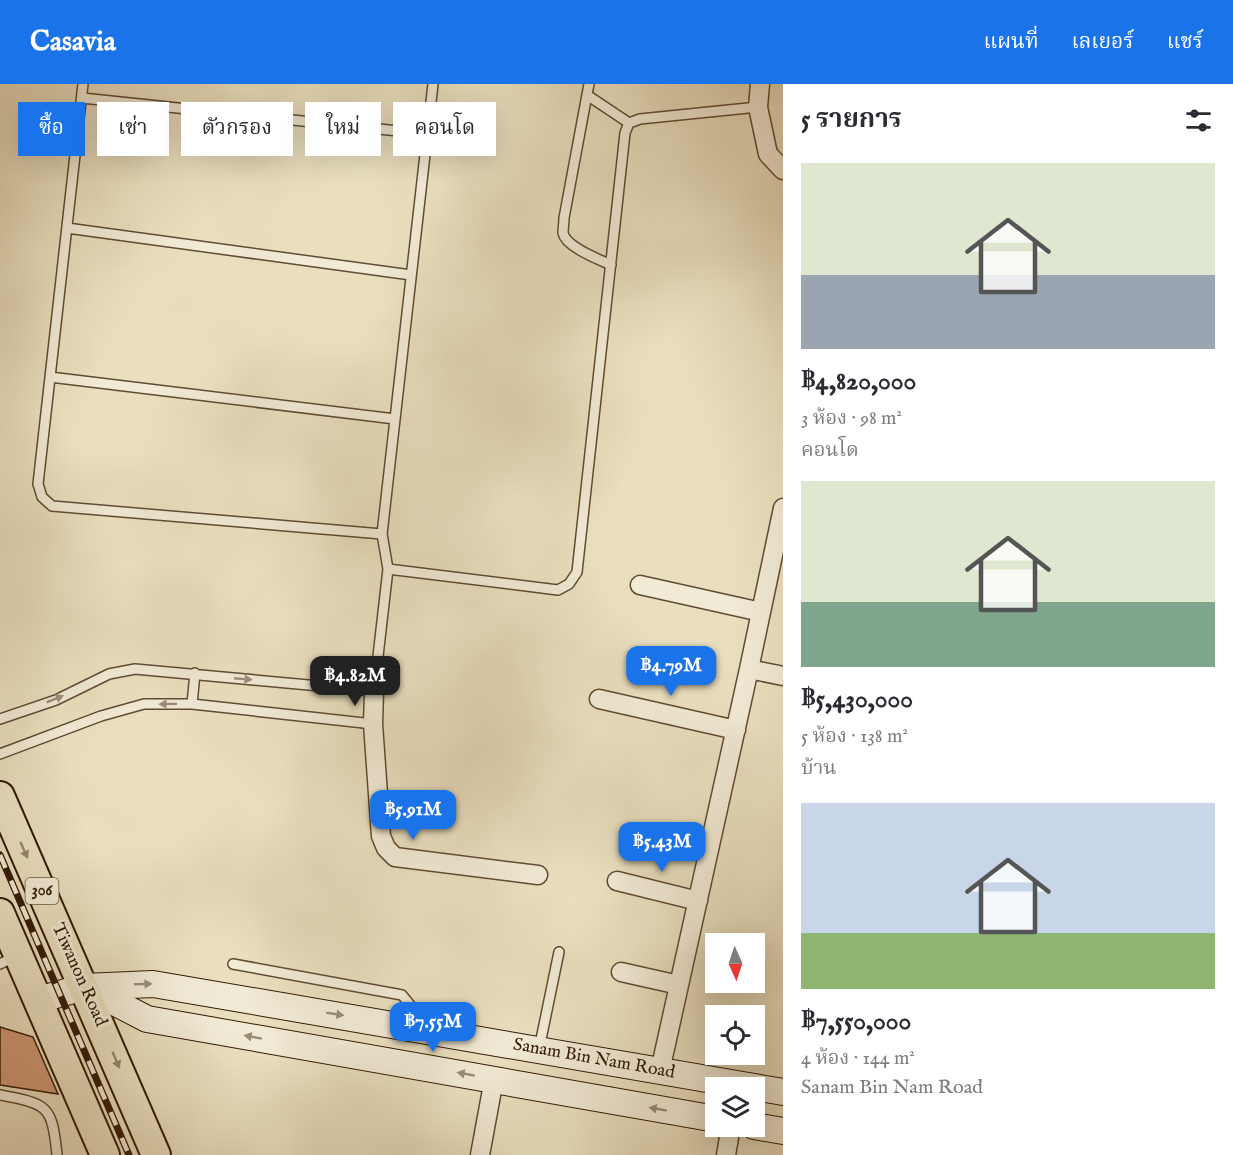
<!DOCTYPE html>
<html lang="th">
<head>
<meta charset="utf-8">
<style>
	:root { --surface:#fff; --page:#f7f7f7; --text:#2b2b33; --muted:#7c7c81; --accent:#1a73e8 }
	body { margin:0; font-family:"IM FELL English","Noto Serif Thai",serif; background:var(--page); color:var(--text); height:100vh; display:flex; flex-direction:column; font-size:22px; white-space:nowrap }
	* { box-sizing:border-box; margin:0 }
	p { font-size:20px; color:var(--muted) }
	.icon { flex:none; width:33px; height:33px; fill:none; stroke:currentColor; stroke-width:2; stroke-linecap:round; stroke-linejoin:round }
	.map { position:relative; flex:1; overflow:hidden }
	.side { display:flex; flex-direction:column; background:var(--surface); width:450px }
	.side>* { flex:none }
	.guide { position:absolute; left:18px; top:18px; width:570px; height:54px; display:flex; gap:12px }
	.needle { width:39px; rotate:177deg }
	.tools { position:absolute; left:705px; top:849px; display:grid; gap:12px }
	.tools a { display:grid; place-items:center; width:60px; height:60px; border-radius:0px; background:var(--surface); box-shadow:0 6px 24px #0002; font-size:30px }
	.price { position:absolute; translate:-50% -51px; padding:0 14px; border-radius:12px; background:var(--accent); color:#fff; font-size:20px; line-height:39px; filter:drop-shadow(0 2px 3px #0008) }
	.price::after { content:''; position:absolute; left:50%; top:36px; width:18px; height:14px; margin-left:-9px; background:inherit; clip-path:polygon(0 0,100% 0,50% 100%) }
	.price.active { background:#222; color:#fff }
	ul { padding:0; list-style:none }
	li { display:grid; align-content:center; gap:12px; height:318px; padding:0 18px }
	li span { display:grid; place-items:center; height:186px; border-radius:0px; color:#555 }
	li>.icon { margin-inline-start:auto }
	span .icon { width:108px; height:108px; fill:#fffc; stroke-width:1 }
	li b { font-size:26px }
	h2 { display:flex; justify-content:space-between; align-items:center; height:72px; padding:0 18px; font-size:26px }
	.tag { padding:0 21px; border-radius:0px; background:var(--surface); box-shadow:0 6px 24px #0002; font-size:21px; line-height:54px }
	.tag.active { background:var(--accent); color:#fff }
	header { display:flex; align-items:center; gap:36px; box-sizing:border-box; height:84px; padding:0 30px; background:var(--accent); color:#fff }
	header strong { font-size:28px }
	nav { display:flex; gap:33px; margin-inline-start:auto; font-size:21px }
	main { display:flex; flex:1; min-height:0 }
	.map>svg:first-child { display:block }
	.building { fill:#cf9774; stroke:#331a05; stroke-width:1.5 }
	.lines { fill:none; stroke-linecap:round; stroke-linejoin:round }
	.service-casing { stroke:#604b34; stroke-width:12 }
	.minor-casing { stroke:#604b34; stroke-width:21 }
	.secondary-casing { stroke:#331a05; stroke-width:28 }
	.primary-casing { stroke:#331a05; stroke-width:32 }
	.service { stroke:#f1ead5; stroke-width:9 }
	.minor { stroke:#f1ead5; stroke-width:18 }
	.secondary { stroke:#f1ead5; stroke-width:26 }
	.primary { stroke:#e9dfbf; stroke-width:28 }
	.rail-casing { stroke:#331a05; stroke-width:7 }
	.rail { stroke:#f1ead5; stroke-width:4.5; stroke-dasharray:14; stroke-linecap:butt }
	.oneway { fill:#9c8c77 }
	.oneway2 { fill:#97866b }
	.labels { text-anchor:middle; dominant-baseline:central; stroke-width:6; stroke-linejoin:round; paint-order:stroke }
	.shield { fill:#f1ead5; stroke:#6c5843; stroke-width:1.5 }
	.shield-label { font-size:16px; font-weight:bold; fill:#331a05 }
	.street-label { font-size:18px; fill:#331a05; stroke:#f1ead5 }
</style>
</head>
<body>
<header>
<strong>Casavia</strong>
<nav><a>แผนที่</a><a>เลเยอร์</a><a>แชร์</a></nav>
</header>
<main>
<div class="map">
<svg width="783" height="1071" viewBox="0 0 783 1071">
	<rect width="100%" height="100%" fill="#e9dfbf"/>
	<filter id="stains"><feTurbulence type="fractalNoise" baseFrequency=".00333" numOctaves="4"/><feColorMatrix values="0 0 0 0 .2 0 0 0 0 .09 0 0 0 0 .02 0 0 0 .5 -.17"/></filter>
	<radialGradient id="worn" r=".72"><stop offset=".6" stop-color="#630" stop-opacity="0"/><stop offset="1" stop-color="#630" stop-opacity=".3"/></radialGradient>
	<path class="building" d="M0,943L33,953L58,1010L0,1001Z"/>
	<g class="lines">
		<g class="service-casing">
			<path id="service" d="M83,0L38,400L42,413L52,422L382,450
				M589,0L564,134C564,139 563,144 563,149C566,163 598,175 611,181
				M587,11L629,39
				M82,14L427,50
				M67,144L411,191
				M50,293L395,335
				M388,485L558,506L569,500L577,488L625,49L629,39L640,35L758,23
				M192,620L195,589
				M0,635L56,616L109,590L135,585L374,607L388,485L382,450L433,0
				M0,670L101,632L144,620H192L373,640
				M0,880L16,872
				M233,880L402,911L411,922L410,943
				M539,965L559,868
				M0,1011C48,1020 52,1021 57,1071"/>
		</g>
		<g class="minor-casing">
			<path id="minor" d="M760,0L758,23L768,70L783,86
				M640,501L761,528
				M749,585L783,592
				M374,607L373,640L381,752L386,764L395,773L538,791
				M599,615L736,646
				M617,797L698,817
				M621,888L679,901
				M660,987L749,585L783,424
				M480,1071L494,995
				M726,1071L731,1042"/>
		</g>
		<g class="secondary-casing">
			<path id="secondary" d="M87,904L147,935L716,1035
				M38,916L84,903L153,900L783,1008
				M754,1042L783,1047"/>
		</g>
		<g class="primary-casing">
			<path id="primary" d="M0,712L156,1071
				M0,829L105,1071"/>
		</g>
		<use href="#service" class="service"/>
		<use href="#minor" class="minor"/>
		<use href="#secondary" class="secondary"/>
		<use href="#primary" class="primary"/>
		<g class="rail-casing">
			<path id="rail" d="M0,771L129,1071"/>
		</g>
		<use href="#rail" class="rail"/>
	</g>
	<defs><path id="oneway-solid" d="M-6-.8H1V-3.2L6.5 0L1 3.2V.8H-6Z" transform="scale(1.5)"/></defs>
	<g class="oneway">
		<use href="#oneway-solid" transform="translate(243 595) rotate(5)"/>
		<use href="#oneway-solid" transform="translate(55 615) rotate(-22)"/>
		<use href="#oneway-solid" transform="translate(168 620) rotate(179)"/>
		<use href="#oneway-solid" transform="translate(143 900) rotate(-2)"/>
		<use href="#oneway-solid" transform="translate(335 930) rotate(9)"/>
		<use href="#oneway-solid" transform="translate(253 953) rotate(-170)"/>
		<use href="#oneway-solid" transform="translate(466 990) rotate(-170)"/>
		<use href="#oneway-solid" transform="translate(658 1025) rotate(-170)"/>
	</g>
	<g class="oneway2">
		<use href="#oneway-solid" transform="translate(24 766) rotate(66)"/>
		<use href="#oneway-solid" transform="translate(116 976) rotate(67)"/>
	</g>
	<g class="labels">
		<rect class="shield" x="25.5" y="794" width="33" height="26" rx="4.5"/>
		<g class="shield-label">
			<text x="42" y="807">306</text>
		</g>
		<g class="street-label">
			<text transform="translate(79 891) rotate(66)">Tiwanon Road</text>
			<text transform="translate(594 975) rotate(10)">Sanam Bin Nam Road</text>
		</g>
	</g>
	<rect width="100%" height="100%" filter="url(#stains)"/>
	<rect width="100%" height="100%" fill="url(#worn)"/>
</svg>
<div class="tools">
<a><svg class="needle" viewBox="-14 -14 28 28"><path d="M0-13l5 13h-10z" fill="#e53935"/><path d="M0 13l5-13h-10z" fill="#7c7c81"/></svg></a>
<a><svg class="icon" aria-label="locate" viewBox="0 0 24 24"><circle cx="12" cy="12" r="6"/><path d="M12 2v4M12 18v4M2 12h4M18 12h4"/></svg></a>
<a><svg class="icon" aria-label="layers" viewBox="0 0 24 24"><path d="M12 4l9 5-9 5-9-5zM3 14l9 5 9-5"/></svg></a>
</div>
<b class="price" style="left:671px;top:613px">฿4.79M</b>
<b class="price active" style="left:355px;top:623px">฿4.82M</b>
<b class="price" style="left:413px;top:757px">฿5.91M</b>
<b class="price" style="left:662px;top:789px">฿5.43M</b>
<b class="price" style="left:433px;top:969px">฿7.55M</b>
<div class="guide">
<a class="tag active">ซื้อ</a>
<a class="tag">เช่า</a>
<a class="tag">ตัวกรอง</a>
<a class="tag">ใหม่</a>
<a class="tag">คอนโด</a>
</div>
</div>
<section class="side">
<h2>5 รายการ<svg class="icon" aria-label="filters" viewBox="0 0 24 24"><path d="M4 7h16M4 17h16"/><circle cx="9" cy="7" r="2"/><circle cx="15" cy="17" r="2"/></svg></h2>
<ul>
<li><span style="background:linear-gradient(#dfe7d0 60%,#9aa5b1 0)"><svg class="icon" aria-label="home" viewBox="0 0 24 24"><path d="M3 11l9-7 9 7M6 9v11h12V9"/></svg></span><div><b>฿4,820,000</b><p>3 ห้อง · 98 m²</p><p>คอนโด</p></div></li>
<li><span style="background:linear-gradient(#dfe7d0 65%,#7fa58c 0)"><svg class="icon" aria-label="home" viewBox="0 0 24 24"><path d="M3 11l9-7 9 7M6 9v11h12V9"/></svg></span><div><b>฿5,430,000</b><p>5 ห้อง · 138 m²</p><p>บ้าน</p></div></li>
<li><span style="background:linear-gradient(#c9d6e8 70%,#8fb573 0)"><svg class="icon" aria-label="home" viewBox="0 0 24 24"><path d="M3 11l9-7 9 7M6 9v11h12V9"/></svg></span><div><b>฿7,550,000</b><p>4 ห้อง · 144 m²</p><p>Sanam Bin Nam Road</p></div></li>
</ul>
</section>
</main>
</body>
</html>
